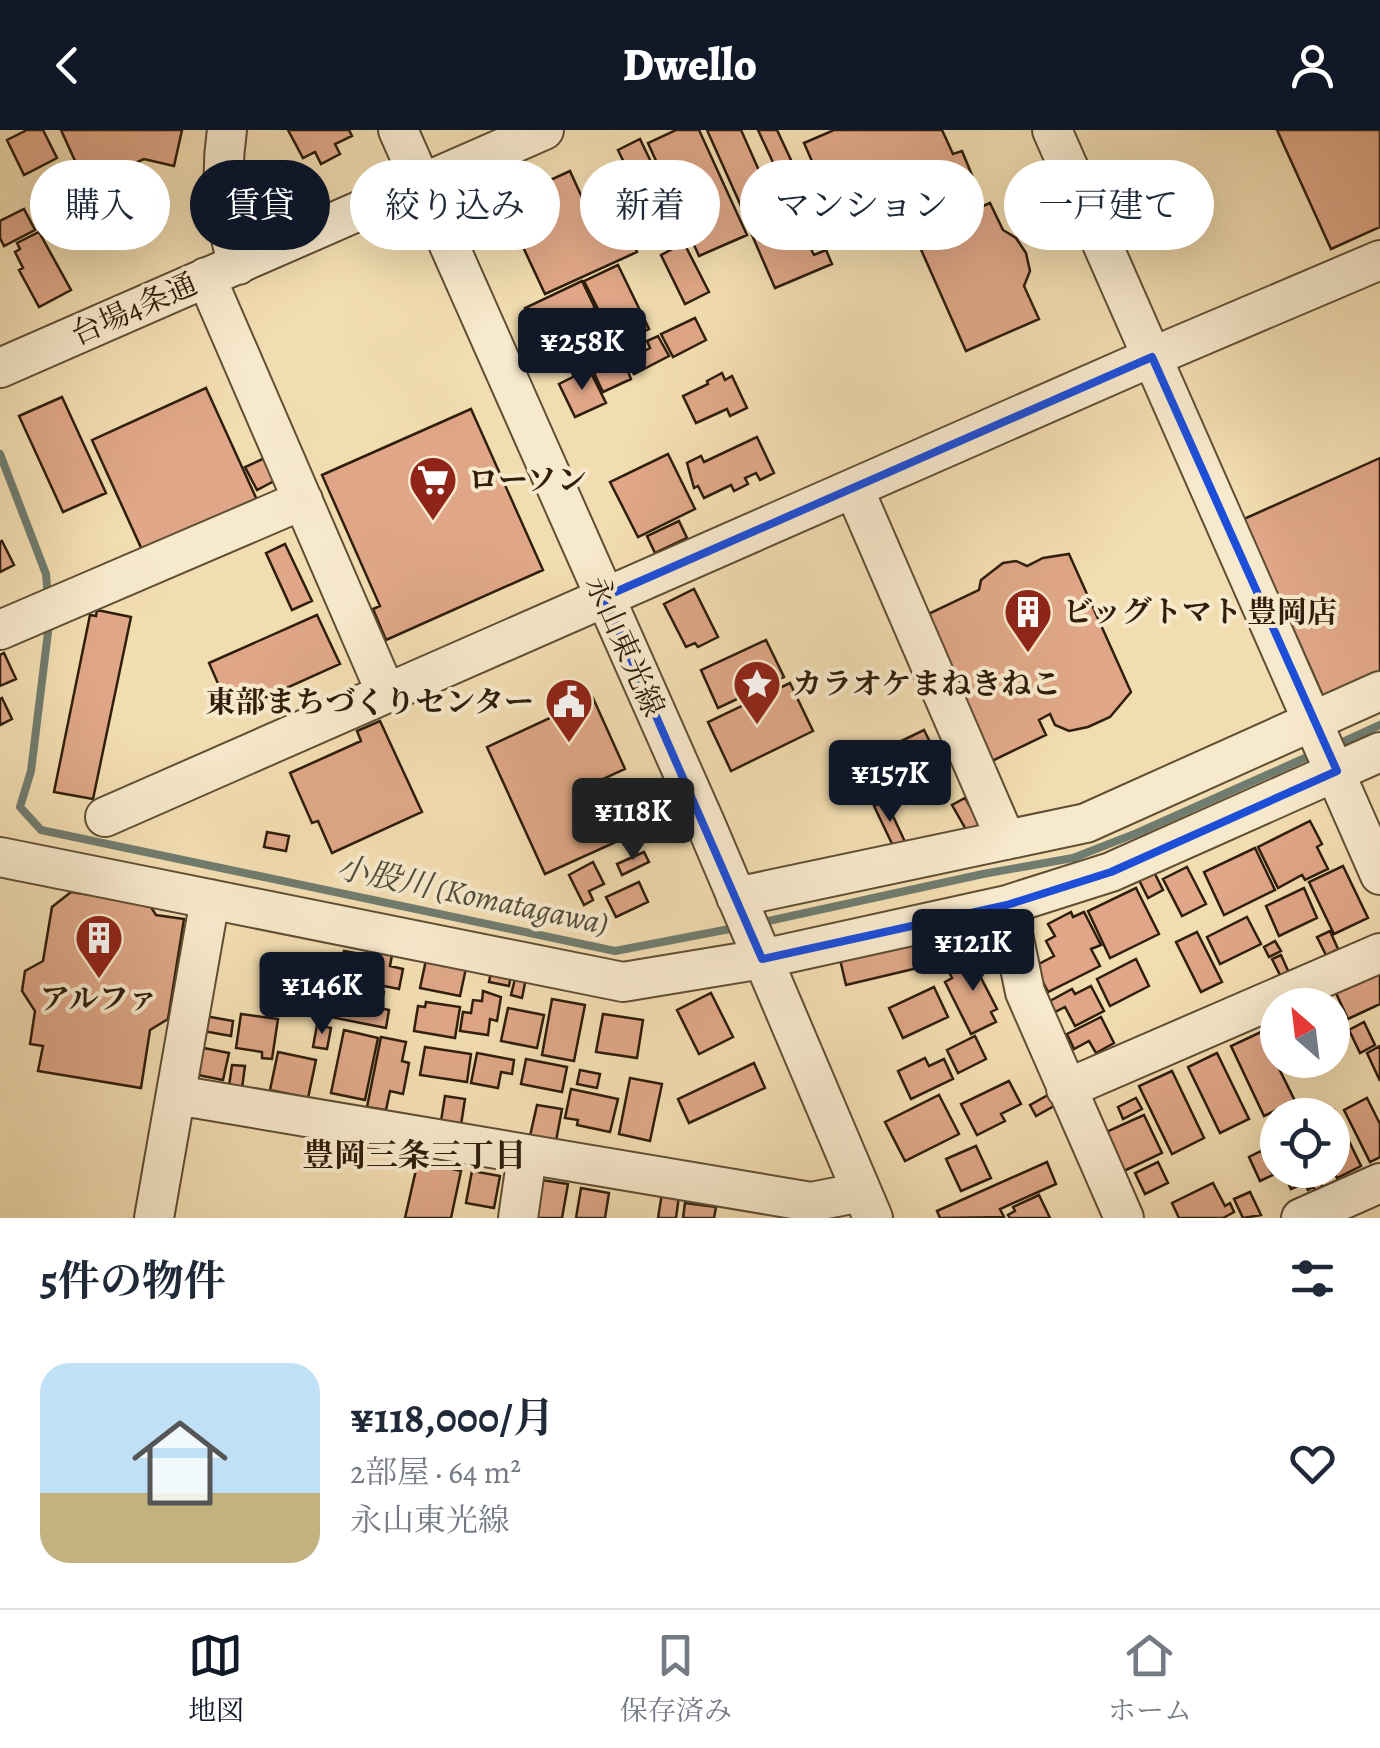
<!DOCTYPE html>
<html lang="ja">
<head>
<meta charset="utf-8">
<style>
	:root { --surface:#fff; --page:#f2f2f3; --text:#1f2937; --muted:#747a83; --line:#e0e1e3; --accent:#111827 }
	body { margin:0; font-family:Alegreya,"Noto Serif JP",serif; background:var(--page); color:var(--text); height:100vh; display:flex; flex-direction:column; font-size:38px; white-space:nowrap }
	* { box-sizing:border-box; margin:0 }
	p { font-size:32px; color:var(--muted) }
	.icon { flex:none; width:55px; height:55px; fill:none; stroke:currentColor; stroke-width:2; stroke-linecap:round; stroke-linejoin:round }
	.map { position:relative; height:1088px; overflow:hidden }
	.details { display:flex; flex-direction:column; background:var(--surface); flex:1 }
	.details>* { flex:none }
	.banner { position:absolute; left:30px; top:30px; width:1320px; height:90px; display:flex; gap:20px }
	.needle { width:65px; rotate:332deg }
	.controls { position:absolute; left:1260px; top:858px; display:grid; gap:20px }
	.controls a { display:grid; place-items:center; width:90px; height:90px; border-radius:50%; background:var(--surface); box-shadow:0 10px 40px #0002; font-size:50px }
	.price { position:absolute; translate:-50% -85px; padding:0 22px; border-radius:10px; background:var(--accent); color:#fff; font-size:32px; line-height:65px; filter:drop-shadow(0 2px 5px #0008) }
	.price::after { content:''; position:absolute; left:50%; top:60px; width:30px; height:22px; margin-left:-15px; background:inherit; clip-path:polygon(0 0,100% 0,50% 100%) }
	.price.selected { background:#222; color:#fff }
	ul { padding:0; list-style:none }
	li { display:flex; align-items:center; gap:30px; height:250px; padding:0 40px }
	li span { display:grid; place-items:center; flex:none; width:280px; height:200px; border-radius:30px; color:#555 }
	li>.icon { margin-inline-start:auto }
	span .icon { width:120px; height:120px; fill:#fffc; stroke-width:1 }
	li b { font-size:42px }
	h2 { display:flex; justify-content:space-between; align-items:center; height:120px; padding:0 40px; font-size:42px }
	.pill { padding:0 35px; border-radius:45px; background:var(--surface); box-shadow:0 10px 40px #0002; font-size:35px; line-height:90px }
	.pill.selected { background:var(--accent); color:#fff }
	header { display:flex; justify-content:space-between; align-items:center; height:130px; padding:0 40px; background:var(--accent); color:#fff; font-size:45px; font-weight:800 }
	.tabs { display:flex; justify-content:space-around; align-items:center; height:140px; border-top:2px solid var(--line); background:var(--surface); font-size:28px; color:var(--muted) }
	.tabs a { display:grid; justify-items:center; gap:5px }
	.tabs .selected { color:var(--accent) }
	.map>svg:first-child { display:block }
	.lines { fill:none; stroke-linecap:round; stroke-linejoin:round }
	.stream { stroke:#707c6f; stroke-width:8 }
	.building { fill:#dfa787; stroke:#2f1e0b; stroke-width:2.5 }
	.minor-casing { stroke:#604e34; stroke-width:42 }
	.minor { stroke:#f7e9cc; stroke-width:38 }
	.marked { fill:none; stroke:#1d4ed8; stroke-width:8; stroke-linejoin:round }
	.labels { text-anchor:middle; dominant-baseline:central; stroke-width:8; stroke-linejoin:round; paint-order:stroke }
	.street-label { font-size:30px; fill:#2f1e0b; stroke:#f7e9cc }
	.poi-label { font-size:30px; font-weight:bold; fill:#2f1e0b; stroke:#f7e9cc; text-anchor:start }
	.water-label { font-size:32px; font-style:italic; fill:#504d3d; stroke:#f7e9cc }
	.neighbourhood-label { font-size:32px; font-weight:bold; fill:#2f1e0b; stroke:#f7e9cc }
</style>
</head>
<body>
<header><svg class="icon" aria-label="back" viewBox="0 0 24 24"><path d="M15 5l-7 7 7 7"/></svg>Dwello<svg class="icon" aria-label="person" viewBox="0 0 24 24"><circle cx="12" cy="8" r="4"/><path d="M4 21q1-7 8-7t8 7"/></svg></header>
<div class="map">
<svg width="1380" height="1088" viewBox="0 0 1380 1088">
	<rect width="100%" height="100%" fill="#f2ddb1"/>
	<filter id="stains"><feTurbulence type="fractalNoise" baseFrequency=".002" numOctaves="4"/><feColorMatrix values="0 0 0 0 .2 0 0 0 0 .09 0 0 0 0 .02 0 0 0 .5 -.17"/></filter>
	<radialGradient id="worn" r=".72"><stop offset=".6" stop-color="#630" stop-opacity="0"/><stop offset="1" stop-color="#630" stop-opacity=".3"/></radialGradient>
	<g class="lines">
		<path class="stream" d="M0,324L46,444L48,470
			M49,494L31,641L20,677L41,700L615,821L740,797
			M1334,616L1380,595
			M759,793L983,744L1073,728L1137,703L1316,623"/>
	</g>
	<path class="building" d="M27,0H43L57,28L24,45L7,10Z
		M61,0H182L174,36L144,29L86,55Z
		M288,0H349L352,6L335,14L340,24L321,34L315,22L303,28Z
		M676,0H699L747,105L699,126L648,13Z
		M707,0H741L769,63L741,76Z
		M758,0H777L805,60L789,67Z
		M834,0H942L953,24L962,21L972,45L963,48L969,64L849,116L804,13Z
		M1277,0H1380V97L1331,119Z
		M640,9L663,57L641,68L618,20Z
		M570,41L601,109L626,98L637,122L545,164L502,72Z
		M109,50L117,66L122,64L134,88L129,91L134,104L107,117L81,63Z
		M778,66L792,100L796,98L804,117L809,115L814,125L826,120L832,134L775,158L742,82Z
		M990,73L1003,100L1016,108L1026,123L1030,141L1024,156L1039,189L966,221L915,106Z
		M24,79L35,100L4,116L0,108V91Z
		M812,80L828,112L818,117L802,85Z
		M39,102L71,160L39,177L19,140L23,138L15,122L20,119L17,113Z
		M684,113L709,162L685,174L661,125Z
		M618,135L649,199L616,215L584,151Z
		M582,151L595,178L538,205L525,178Z
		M695,188L706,210L673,227L661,204Z
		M658,206L669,226L634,244L626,230L650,218L647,211Z
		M585,207L594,225L569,237L560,219Z
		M602,209L608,220L597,225L591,214Z
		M623,229L631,249L603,262L594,243L601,240L599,235L611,230L613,234Z
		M589,239L606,273L575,287L559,254Z
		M722,243L725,250L732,246L747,278L730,286L727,279L696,293L683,266L708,254L707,251Z
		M206,258L257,370L143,422L92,310Z
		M62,267L106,363L63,382L19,286Z
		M471,279L543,440L386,510L373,479L380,476L322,345Z
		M757,307L774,343L760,350L756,343L745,348L748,354L734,361L731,355L704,368L698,356L694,358L687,333L701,326L704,332Z
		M668,324L695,379L638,407L610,352Z
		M265,328L276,350L257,360L245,337Z
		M1380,328V541L1323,566L1244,389Z
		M679,391L687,408L655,423L647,406Z
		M2,411L14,435L0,442V412Z
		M285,414L312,471L292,480L266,423Z
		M1069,424L1131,562L1110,587L1088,597L1069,601L1055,595L1050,584L1039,590L1046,605L992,631L924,486L979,460L981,450L1003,433L1016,431L1027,436L1043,428Z
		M694,459L718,507L698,517L695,513L686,517L664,474Z
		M97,480L131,487L93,669L54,662L90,485L96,486Z
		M317,485L340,534L231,583L209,533Z
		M766,510L784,547L718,578L701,540Z
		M4,523L16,549L0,556V525Z
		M790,553L813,601L731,641L708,592Z
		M2,568L12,589L0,595V569Z
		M593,568L625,639L590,655L616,712L545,744L487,617Z
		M380,591L422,682L332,723L318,691L312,693L290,643L361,611L357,601Z
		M924,600L943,638L885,666L866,628Z
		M965,668L981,696L968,703L952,675Z
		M886,671L906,714L895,720L874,676Z
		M1310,691L1322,714L1317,717L1328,739L1305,750L1302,745L1278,758L1258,717Z
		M267,702L289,706L286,721L264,717Z
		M1255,718L1275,760L1224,785L1204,742Z
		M644,722L649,732L622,745L617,734Z
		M593,732L604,754L589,761L593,770L584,775L569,745Z
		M1151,736L1163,760L1148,768L1136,744Z
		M1343,736L1368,788L1334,804L1309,752Z
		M1187,737L1206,774L1182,786L1163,749Z
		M639,752L648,772L616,787L606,767Z
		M1136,758L1159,804L1110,828L1088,781Z
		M1304,758L1317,788L1279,806L1266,776Z
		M71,762L149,774L156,785L184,789L168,889L150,900L141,958L38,941L43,916L30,914L35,881L22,861L25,841L43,831L52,777Z
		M1071,782L1073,787L1084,782L1101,815L1091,819L1100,836L1048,862L1035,836L1054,826L1046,811L1055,806L1048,794Z
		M1247,787L1261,814L1220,834L1207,807Z
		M961,796L966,821L931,835L924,803Z
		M1330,801L1338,819L1326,825L1317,807Z
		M1197,802L1222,852L1201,862L1176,812Z
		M919,806L926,836L846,855L839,825Z
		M1275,811L1281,821L1269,827L1264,817Z
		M367,820L392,825L390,836L403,839L399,859L339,847L344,821L366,825Z
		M987,823L993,835L978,842L997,879L991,882L996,892L971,904L945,852L952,848L949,842Z
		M1281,825L1289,843L1281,847L1272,829Z
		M1136,829L1149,856L1110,876L1097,849Z
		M426,830L466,838L460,866L420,858Z
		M1380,839V874L1348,889L1335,861Z
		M491,842L511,845L509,856L489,852Z
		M516,845L526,848L522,868L511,865Z
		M338,853L384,862L380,878L389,880L386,898L331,887Z
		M1091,856L1104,881L1075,896L1065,877L1055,882L1050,871L1072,859L1075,864Z
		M934,857L948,887L903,908L889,878Z
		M483,861L501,867L497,891L490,889L488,905L460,901L463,882L471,883L473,870L482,871Z
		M711,863L733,907L699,924L677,880Z
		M552,869L585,875L574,931L542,925Z
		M426,872L460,877L455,908L414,901L418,876L425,877Z
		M508,878L544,885L537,918L501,911Z
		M241,884L278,889L272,929L262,928V922L236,918Z
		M603,884L643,890L637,928L596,922Z
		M205,886L233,891L231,906L203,901Z
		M1101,887L1114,913L1096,923L1089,911L1074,919L1067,904Z
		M1364,892L1375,915L1360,923L1349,900Z
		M317,895L331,898L327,919L313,917Z
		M344,900L378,908L365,970L331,963Z
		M1261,902L1295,971L1264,986L1231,916Z
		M975,906L986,929L958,943L947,920Z
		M381,907L406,912L402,931L409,933L403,964L390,961L386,980L367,977Z
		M1380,916V951L1367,923Z
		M199,917L229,923L223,950L193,944Z
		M425,917L471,924L467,952L420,945Z
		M278,922L316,930L308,968L270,960Z
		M477,923L514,930L512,944L501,942L498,958L471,953Z
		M1217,923L1249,989L1220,1003L1188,937Z
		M925,928L929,936L944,929L953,949L911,969L898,941Z
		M526,929L567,937L562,962L521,954Z
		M754,933L765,958L689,993L678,969Z
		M232,935L245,936L242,958L229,956Z
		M580,940L600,944L597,958L577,954Z
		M1172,941L1204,1008L1172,1024L1139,956Z
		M630,948L662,954L650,1011L619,1004Z
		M1009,951L1021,974L1001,984L1005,991L977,1005L961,974Z
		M571,959L618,969L610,1002L577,995L578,990L565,988Z
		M939,965L959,1004L905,1031L885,992Z
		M1048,965L1054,976L1036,986L1030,975Z
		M445,966L465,969L461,995L441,991Z
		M1136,968L1142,979L1123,989L1118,977Z
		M1367,968L1380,994V1027L1370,1032L1344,980Z
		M537,975L562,979L556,1011L530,1006Z
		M1334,980L1361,1036L1337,1048L1332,1038V985H1324Z
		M1144,985L1162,1023L1124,1041L1106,1002Z
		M976,1016L991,1048L961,1061L946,1029Z
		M1261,1021L1273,1045L1260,1051L1249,1027Z
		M418,1031L461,1041L451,1088H405Z
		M1047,1032L1056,1054L1000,1079L1004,1087L940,1088L937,1081Z
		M1158,1032L1168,1053L1145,1064L1135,1043Z
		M1282,1040H1314L1323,1058L1316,1062L1313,1057L1308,1060L1304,1053L1291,1059Z
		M472,1041L500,1046L494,1078L466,1073Z
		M542,1050L568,1054L562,1088H536Z
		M1213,1053L1225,1076L1230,1073L1234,1082L1223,1088H1179L1172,1073Z
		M581,1058L609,1063L605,1088H576Z
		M1250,1062L1261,1085L1243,1088L1234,1069Z
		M662,1063L679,1066L676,1088H658Z
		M1039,1065L1050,1088H1010L1008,1085L1015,1081L1013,1077Z
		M685,1073L716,1077L714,1088H683Z"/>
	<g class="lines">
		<g class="minor-casing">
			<path id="minor" d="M227,0C220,48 224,89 238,135
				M398,0L706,695L873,1088
				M1052,0L1380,745
				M206,147L386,563
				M0,238L544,0
				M854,359L1006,710
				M0,500L303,370
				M105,687L1152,227L1380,130
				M0,727L623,852L762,829L1007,775L1111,742L1380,622
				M736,767L1086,693L1380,561
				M1007,775L1025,862L1124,1088
				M1066,959L1380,823
				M176,965L811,1072L862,1062
				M154,1088L210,769
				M518,1088L527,1026
				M1301,1088L1380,1053"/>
		</g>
		<use href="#minor" class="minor"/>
	</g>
	<path class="marked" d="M1152,227L1337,641L1111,742L1007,775L762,829L604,467Z"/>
	<defs>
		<g id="supermarket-pin" transform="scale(2.5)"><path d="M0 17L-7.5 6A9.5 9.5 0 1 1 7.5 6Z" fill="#8f2418" stroke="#f7e9cc"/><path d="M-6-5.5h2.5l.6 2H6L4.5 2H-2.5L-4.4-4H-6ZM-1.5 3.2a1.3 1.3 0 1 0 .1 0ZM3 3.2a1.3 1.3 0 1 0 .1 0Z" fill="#fff"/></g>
		<g id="building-pin" transform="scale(2.5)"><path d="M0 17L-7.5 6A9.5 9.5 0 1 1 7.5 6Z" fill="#8f2418" stroke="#f7e9cc"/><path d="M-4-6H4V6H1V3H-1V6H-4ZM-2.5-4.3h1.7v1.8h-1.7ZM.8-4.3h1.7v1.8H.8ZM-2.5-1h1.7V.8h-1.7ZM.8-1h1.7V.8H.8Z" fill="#fff"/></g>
		<g id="sight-pin" transform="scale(2.5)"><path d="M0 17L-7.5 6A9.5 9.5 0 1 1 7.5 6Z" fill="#8f2418" stroke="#f7e9cc"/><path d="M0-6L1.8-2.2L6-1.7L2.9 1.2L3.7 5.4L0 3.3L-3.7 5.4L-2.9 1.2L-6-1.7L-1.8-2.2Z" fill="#fff"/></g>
		<g id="civic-pin" transform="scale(2.5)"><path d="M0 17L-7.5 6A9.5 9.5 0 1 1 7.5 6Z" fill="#8f2418" stroke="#f7e9cc"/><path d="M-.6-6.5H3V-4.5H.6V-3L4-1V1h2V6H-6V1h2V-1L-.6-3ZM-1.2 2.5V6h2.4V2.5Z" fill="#fff"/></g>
	</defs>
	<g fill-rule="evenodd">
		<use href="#supermarket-pin" x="433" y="350"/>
		<use href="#building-pin" x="1028" y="482"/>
		<use href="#sight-pin" x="757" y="554"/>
		<use href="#civic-pin" x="569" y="572"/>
		<use href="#building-pin" x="99" y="808"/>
	</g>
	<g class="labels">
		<g class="street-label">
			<text transform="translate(134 179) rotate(-24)">台場4条通</text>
			<text transform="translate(625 516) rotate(66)">永山東光線</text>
		</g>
		<g class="poi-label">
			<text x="468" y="350">ローソン</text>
			<text x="1063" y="482">ビッグトマト 豊岡店</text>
			<text x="792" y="554">カラオケまねきねこ</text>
			<text x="534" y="572" text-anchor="end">東部まちづくりセンター</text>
			<text x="99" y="869" text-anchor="middle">アルファ</text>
		</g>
		<g class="water-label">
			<text transform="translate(473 765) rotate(12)">小股川 (Komatagawa)</text>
		</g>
		<g class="neighbourhood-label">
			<text x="414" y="1025">豊岡三条三丁目</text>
		</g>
	</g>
	<rect width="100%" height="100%" filter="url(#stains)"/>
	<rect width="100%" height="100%" fill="url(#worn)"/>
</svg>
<div class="controls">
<a><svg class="needle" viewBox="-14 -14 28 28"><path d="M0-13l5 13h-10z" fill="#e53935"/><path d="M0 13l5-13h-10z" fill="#747a83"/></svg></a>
<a><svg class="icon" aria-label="locate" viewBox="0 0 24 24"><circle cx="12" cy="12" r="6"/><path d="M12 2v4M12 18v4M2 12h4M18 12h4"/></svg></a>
</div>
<b class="price" style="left:582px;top:263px">¥258K</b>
<b class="price" style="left:890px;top:695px">¥157K</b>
<b class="price selected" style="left:633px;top:733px">¥118K</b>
<b class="price" style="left:973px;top:864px">¥121K</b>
<b class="price" style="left:322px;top:907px">¥146K</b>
<div class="banner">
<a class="pill">購入</a>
<a class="pill selected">賃貸</a>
<a class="pill">絞り込み</a>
<a class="pill">新着</a>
<a class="pill">マンション</a>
<a class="pill">一戸建て</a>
</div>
</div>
<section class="details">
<h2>5件の物件<svg class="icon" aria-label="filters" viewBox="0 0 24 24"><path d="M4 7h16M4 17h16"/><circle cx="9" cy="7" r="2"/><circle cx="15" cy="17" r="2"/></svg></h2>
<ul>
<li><span style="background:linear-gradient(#bfe0f5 65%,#c2b280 0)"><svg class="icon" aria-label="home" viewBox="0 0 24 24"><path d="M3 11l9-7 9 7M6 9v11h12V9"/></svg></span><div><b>¥118,000/月</b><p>2部屋 · 64 m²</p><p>永山東光線</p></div><svg class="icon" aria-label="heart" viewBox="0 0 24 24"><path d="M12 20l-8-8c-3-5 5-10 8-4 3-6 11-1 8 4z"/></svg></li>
</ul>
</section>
<nav class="tabs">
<a class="selected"><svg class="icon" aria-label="map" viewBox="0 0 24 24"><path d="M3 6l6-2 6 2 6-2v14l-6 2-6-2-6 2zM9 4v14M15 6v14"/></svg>地図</a>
<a><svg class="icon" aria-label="saved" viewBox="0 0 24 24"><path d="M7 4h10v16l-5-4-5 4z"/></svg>保存済み</a>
<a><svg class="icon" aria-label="home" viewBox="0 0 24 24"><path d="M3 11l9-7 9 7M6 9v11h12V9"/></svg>ホーム</a>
</nav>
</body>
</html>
